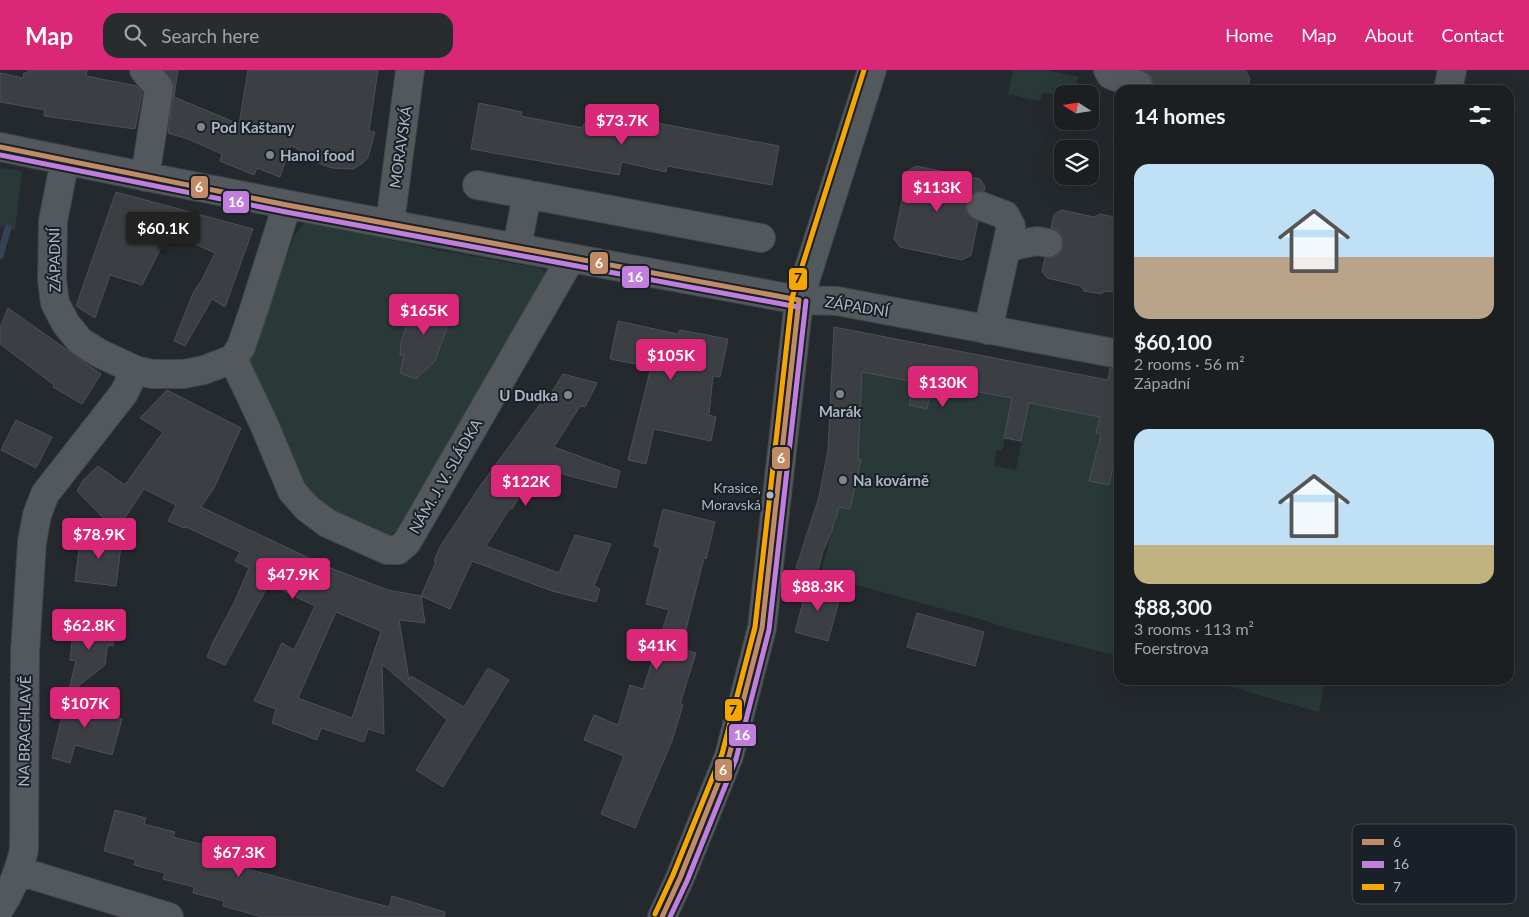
<!DOCTYPE html>
<html lang="en">
<head>
<meta charset="utf-8">
<style>
	:root { --surface:#1b1f22; --page:#282c2f; --text:#f1f3f6; --muted:#a0a2a5; --line:#393d40; --accent:#db2777 }
	body { margin:0; font-family:Lato,sans-serif; background:var(--page); color:var(--text); height:100vh; display:flex; flex-direction:column; font-size:19px; white-space:nowrap }
	* { box-sizing:border-box; margin:0 }
	p { font-size:16px; color:var(--muted) }
	.icon { flex:none; width:28px; height:28px; fill:none; stroke:currentColor; stroke-width:2; stroke-linecap:round; stroke-linejoin:round }
	.map { position:relative; flex:1; overflow:hidden }
	.panel { position:absolute; left:1114px; top:15px; width:400px; height:600px; display:flex; flex-direction:column; background:var(--surface); border-radius:15px; box-shadow:0 5px 20px #0002,0 0 0 1px var(--line) }
	.panel>* { flex:none }
	.needle { width:32px; rotate:282deg }
	.buttons { position:absolute; left:1054px; top:15px; display:grid; gap:10px }
	.buttons a { display:grid; place-items:center; width:45px; height:45px; border-radius:10px; background:var(--surface); box-shadow:0 5px 20px #0002,0 0 0 1px var(--line); font-size:25px }
	.price { position:absolute; translate:-50% -42px; padding:0 11px; border-radius:5px; background:var(--accent); color:#fff; font-size:16px; line-height:32px; filter:drop-shadow(0 1px 2px #0008) }
	.price::after { content:''; position:absolute; left:50%; top:30px; width:15px; height:11px; margin-left:-8px; background:inherit; clip-path:polygon(0 0,100% 0,50% 100%) }
	.price.current { background:#222; color:#fff }
	ul { padding:0; list-style:none }
	li { display:grid; align-content:center; gap:10px; height:265px; padding:0 20px }
	li span { display:grid; place-items:center; height:155px; border-radius:15px; color:#555 }
	li>.icon { margin-inline-start:auto }
	span .icon { width:90px; height:90px; fill:#fffc; stroke-width:1 }
	li b { font-size:21px }
	h2 { display:flex; justify-content:space-between; align-items:center; height:60px; padding:0 20px; font-size:21px }
	header { display:flex; align-items:center; gap:30px; box-sizing:border-box; height:70px; padding:0 25px; background:var(--accent); color:#fff }
	header strong { font-size:24px }
	nav { display:flex; gap:28px; margin-inline-start:auto; font-size:18px }
	.search { width:350px; height:45px; background:var(--page); display:flex; align-items:center; gap:12px; box-sizing:border-box; padding:0 18px; border-radius:15px; color:var(--muted); font-size:19px }
	.map>svg:first-child { display:block }
	.green { fill:#283938 }
	.lines { fill:none; stroke-linecap:round; stroke-linejoin:round }
	.stream { stroke:#334254; stroke-width:7 }
	.building { fill:#3b3f43; stroke:#4c5057; fill-rule:evenodd }
	.minor-casing { stroke:#404347; stroke-width:30 }
	.minor { stroke:#53585d; stroke-width:28 }
	.bus-1-casing { stroke:#192028; stroke-width:9 }
	.bus-2-casing { stroke:#192028; stroke-width:9 }
	.bus-3-casing { stroke:#192028; stroke-width:9 }
	.bus-1 { stroke:#c18c65; stroke-width:5 }
	.bus-2 { stroke:#c07fdc; stroke-width:5 }
	.bus-3 { stroke:#f7a600; stroke-width:5 }
	.poi-dot { fill:#7d858e; stroke:#192028; stroke-width:2 }
	.bus-dot { fill:#adb6c1; stroke:#192028; stroke-width:2 }
	.labels { text-anchor:middle; dominant-baseline:central; stroke-width:4; stroke-linejoin:round; paint-order:stroke }
	.bus-label { font-size:14px; fill:#adb6c1; stroke:#192028; text-anchor:end }
	.poi-label { font-size:15px; font-weight:bold; fill:#adb6c1; stroke:#192028; text-anchor:start }
	.street-label { font-size:15px; fill:#adb6c1; stroke:#192028 }
	.key { fill:#192028; stroke:#454d56; stroke-width:1 }
	.key-label { font-size:14px; fill:#adb6c1 }
	.line-badge { stroke:#192028; stroke-width:2 }
	.badge-label { font-size:14px; text-anchor:middle; font-weight:bold; fill:#fff }
	.pale-badge-label { font-size:14px; text-anchor:middle; font-weight:bold; fill:#111 }
</style>
</head>
<body>
<header>
<strong>Map</strong>
<div class="search"><svg class="icon" aria-label="search" viewBox="0 0 24 24"><circle cx="10" cy="10" r="6"/><path d="M15 15l6 6"/></svg>Search here</div>
<nav><a>Home</a><a>Map</a><a>About</a><a>Contact</a></nav>
</header>
<div class="map">
<svg width="1529" height="847" viewBox="0 0 1529 847">
	<rect width="100%" height="100%" fill="#24292e"/>
	<path class="green" d="M1013,0H1046L1078,7L1074,24H1062V27L1043,22L1040,31L1008,24Z
		M0,98L22,101L15,160L1,156L0,161Z
		M305,153H315L437,180L539,198L548,203L403,456L389,466L381,467L355,458L302,417L248,296L250,280L255,265L295,165L301,156Z
		M863,287L881,306L914,312L910,335L927,339L932,316L962,305L1012,328L1002,381L997,380L994,396L1016,400L1029,333L1100,347L1096,363L1101,365L1090,412L1109,415L1119,367V586L1010,559L983,550L820,505L839,437L850,439L861,390L858,389Z
		M1207,610H1325L1319,642Z"/>
	<g class="lines">
		<path class="stream" d="M0,186L8,158"/>
	</g>
	<path class="building" d="M28,0H87L86,6L137,16L142,23L135,59L44,46L45,40L0,32V3L23,8L24,3H28Z
		M164,0H178L174,27L239,54L248,0H378L369,61L375,62L368,87L363,93L353,99L332,98L318,93L291,75L280,107L257,98L254,105L220,91L222,84L188,69L168,63L174,20V13Z
		M1142,0H1240L1246,1L1250,9L1247,20H1153V13L1150,5Z
		M479,33L522,42L521,46L583,58L584,53L628,61L631,48L779,76L772,115L667,96L666,102L622,92L619,105L471,79Z
		M916,96L980,109L985,117L984,121H978L971,124L966,131V139L969,146L978,151L971,185L962,190L900,177L894,169L908,101Z
		M116,122L253,159L225,237L212,229L185,276L174,271L193,223L203,208L215,183L169,162L142,215L110,205L95,248L76,236Z
		M1061,140L1094,147L1100,144L1119,148V223L1106,221L1101,224L1084,221L1081,216L1047,208L1042,201L1045,188L1054,187L1060,183L1063,176L1062,167L1058,161L1051,158L1054,145Z
		M429,225L435,235L445,230L452,244L435,291L416,309L400,303L404,285H400L401,272L416,230Z
		M8,238L101,304L82,334L53,317L54,315L0,274V258Z
		M618,251L678,264L680,260L728,269L720,307L713,306L709,345L716,347L711,371L654,359L646,394L628,390L651,297L610,289Z
		M834,257L1108,310L1110,298L1119,299V370L1109,415L1089,411L1101,365L1096,363L1100,347L1029,333L1021,371L1004,368L1012,328L958,318L957,321L932,316L927,339L909,335L914,312L862,302L858,389L861,390L850,439L839,437L836,449L835,448L832,461L823,481L817,504L796,498L819,427L828,379Z
		M563,304L597,313L585,337L580,336L554,377L620,401L616,418L566,405L539,394L512,439L510,438L486,476L559,503L575,465L611,474L594,516L600,519L596,532L552,521L472,491L450,539L421,526L436,492L434,491L440,477L478,419L540,334L543,336Z
		M167,320L241,358L214,418L201,437L328,497L388,520L421,526L425,553L399,550L409,610L411,606L464,637L488,598L509,610L443,717L416,700L447,650L382,594L384,664L368,659L364,672L321,658L317,670L272,653L276,639L254,631L282,573L294,580L315,536L269,514L225,595L207,587L213,572L234,533L249,498L235,491L240,482L186,457L184,458L168,451L176,435L144,419L124,449L122,467L77,421L84,409L98,396L125,415L163,362L140,348ZM336,542L381,561L352,648L298,628Z
		M16,350L52,367L36,398L1,380Z
		M663,439L715,452L706,489L704,488L681,579L696,583L680,634L683,635L672,671L635,758L601,744L624,686L584,670L594,645L618,655L630,615L643,619L669,540L646,534L660,478L654,476Z
		M81,464L122,468L116,516L75,511Z
		M808,514L841,523L828,571L795,562Z
		M917,543L984,562L975,596L907,577Z
		M74,553L115,558L113,576L109,575L107,578L105,595L68,624L76,591L70,590Z
		M67,625L92,632V636L106,639L104,644L122,649L112,685L75,675L70,693L52,688Z
		M115,740L146,748L144,754L175,762L173,767L204,775V779L235,787L233,795L389,837L392,826L445,842L444,847H262L223,836L224,831L193,823L194,817L163,809L165,803L134,795L136,790L104,781Z"/>
	<g class="lines">
		<g class="minor-casing">
			<path id="minor" d="M144,0L159,18L145,107
				M1108,0L1111,5L1138,15
				M1448,20L1452,0
				M0,77C265,132 532,181 799,230L837,231L1119,284
				M65,90L53,151L52,210L55,233L66,254L80,271L99,283L135,300L152,304H184L204,300L233,289
				M477,115L761,168
				M287,135L255,236L241,277L233,289L263,352L292,421L307,438L327,453L387,480H398L407,472L571,188
				M981,136L1005,145L1011,156L988,260
				M390,153L410,0
				M1007,177L1037,171L1048,173
				M517,178L527,124
				M19,801L169,847
				M0,838C12,820 19,801 24,780L25,582L32,472L37,445L45,424L124,323L135,300
				M662,847L680,808L729,686L762,558L799,230L872,0"/>
		</g>
		<use href="#minor" class="minor"/>
		<g class="bus-1-casing">
			<path id="bus-1" d="M0,77L287,135L799,230
				M662,847L680,808L729,686L762,558L799,230"/>
		</g>
		<g class="bus-2-casing">
			<path id="bus-2" d="M0,85L286,142L798,237
				M670,847L687,811L736,689L769,560L806,231"/>
		</g>
		<g class="bus-3-casing">
			<path id="bus-3" d="M655,844L673,805L722,684L755,557L792,228L864,0"/>
		</g>
		<use href="#bus-1" class="bus-1"/>
		<use href="#bus-2" class="bus-2"/>
		<use href="#bus-3" class="bus-3"/>
	</g>
	<g class="poi-dot">
		<circle cx="201" cy="57" r="5"/>
		<circle cx="270" cy="85" r="5"/>
		<circle cx="840" cy="324" r="5"/>
		<circle cx="568" cy="325" r="5"/>
		<circle cx="843" cy="410" r="5"/>
	</g>
	<circle class="bus-dot" cx="770" cy="425" r="4.5"/>
	<g class="labels">
		<g class="bus-label">
			<text x="761" y="417">Krasice,<tspan x="761" dy="17">Moravská</tspan></text>
		</g>
		<g class="poi-label">
			<text x="211" y="57">Pod Kaštany</text>
			<text x="280" y="85">Hanoi food</text>
			<text x="558" y="325" text-anchor="end">U Dudka</text>
			<text x="840" y="341" text-anchor="middle">Marák</text>
			<text x="853" y="410">Na kovárně</text>
		</g>
		<g class="street-label">
			<text transform="translate(400 77) rotate(-82)">MORAVSKÁ</text>
			<text transform="translate(54 190) rotate(-91)">ZÁPADNÍ</text>
			<text transform="translate(857 236) rotate(9)">ZÁPADNÍ</text>
			<text transform="translate(445 406) rotate(-60)">NÁM. J. V. SLÁDKA</text>
			<text transform="translate(24 661) rotate(-89)">NA BRACHLAVĚ</text>
		</g>
	</g>
	<rect x="1352" y="754" width="164" height="80" rx="8" class="key"/>
	<rect x="1362" y="769" width="22" height="6" fill="#c18c65"/>
	<rect x="1362" y="791" width="22" height="7" fill="#c07fdc"/>
	<rect x="1362" y="814" width="22" height="6" fill="#f7a600"/>
	<g class="key-label">
		<text x="1393" y="777">6</text>
		<text x="1393" y="799">16</text>
		<text x="1393" y="822">7</text>
	</g>
	<g class="line-badge">
		<rect x="190" y="105" width="19" height="24" rx="5" fill="#c18c65"/>
		<rect x="222" y="120" width="28" height="24" rx="5" fill="#c07fdc"/>
		<rect x="589" y="181" width="20" height="24" rx="5" fill="#c18c65"/>
		<rect x="621" y="195" width="29" height="24" rx="5" fill="#c07fdc"/>
		<rect x="788" y="197" width="20" height="24" rx="5" fill="#f7a600"/>
		<rect x="771" y="376" width="20" height="24" rx="5" fill="#c18c65"/>
		<rect x="724" y="628" width="19" height="24" rx="5" fill="#f7a600"/>
		<rect x="728" y="653" width="29" height="24" rx="5" fill="#c07fdc"/>
		<rect x="714" y="688" width="19" height="24" rx="5" fill="#c18c65"/>
	</g>
	<g class="badge-label">
		<text x="199" y="122">6</text>
		<text x="236" y="137">16</text>
		<text x="599" y="198">6</text>
		<text x="635" y="212">16</text>
		<text x="781" y="393">6</text>
		<text x="742" y="670">16</text>
		<text x="723" y="705">6</text>
	</g>
	<g class="pale-badge-label">
		<text x="798" y="213">7</text>
		<text x="733" y="645">7</text>
	</g>
</svg>
<div class="buttons">
<a><svg class="needle" viewBox="-14 -14 28 28"><path d="M0-13l5 13h-10z" fill="#e53935"/><path d="M0 13l5-13h-10z" fill="#a0a2a5"/></svg></a>
<a><svg class="icon" aria-label="layers" viewBox="0 0 24 24"><path d="M12 4l9 5-9 5-9-5zM3 14l9 5 9-5"/></svg></a>
</div>
<b class="price" style="left:622px;top:76px">$73.7K</b>
<b class="price" style="left:937px;top:143px">$113K</b>
<b class="price current" style="left:163px;top:184px">$60.1K</b>
<b class="price" style="left:424px;top:266px">$165K</b>
<b class="price" style="left:671px;top:311px">$105K</b>
<b class="price" style="left:943px;top:338px">$130K</b>
<b class="price" style="left:526px;top:437px">$122K</b>
<b class="price" style="left:99px;top:490px">$78.9K</b>
<b class="price" style="left:293px;top:530px">$47.9K</b>
<b class="price" style="left:818px;top:542px">$88.3K</b>
<b class="price" style="left:89px;top:581px">$62.8K</b>
<b class="price" style="left:657px;top:601px">$41K</b>
<b class="price" style="left:85px;top:659px">$107K</b>
<b class="price" style="left:239px;top:808px">$67.3K</b>
<section class="panel">
<h2>14 homes<svg class="icon" aria-label="filters" viewBox="0 0 24 24"><path d="M4 7h16M4 17h16"/><circle cx="9" cy="7" r="2"/><circle cx="15" cy="17" r="2"/></svg></h2>
<ul>
<li><span style="background:linear-gradient(#bfe0f5 60%,#b9a48a 0)"><svg class="icon" aria-label="home" viewBox="0 0 24 24"><path d="M3 11l9-7 9 7M6 9v11h12V9"/></svg></span><div><b>$60,100</b><p>2 rooms · 56 m²</p><p>Západní</p></div></li>
<li><span style="background:linear-gradient(#bfe0f5 75%,#c2b280 0)"><svg class="icon" aria-label="home" viewBox="0 0 24 24"><path d="M3 11l9-7 9 7M6 9v11h12V9"/></svg></span><div><b>$88,300</b><p>3 rooms · 113 m²</p><p>Foerstrova</p></div></li>
</ul>
</section>
</div>
</body>
</html>
